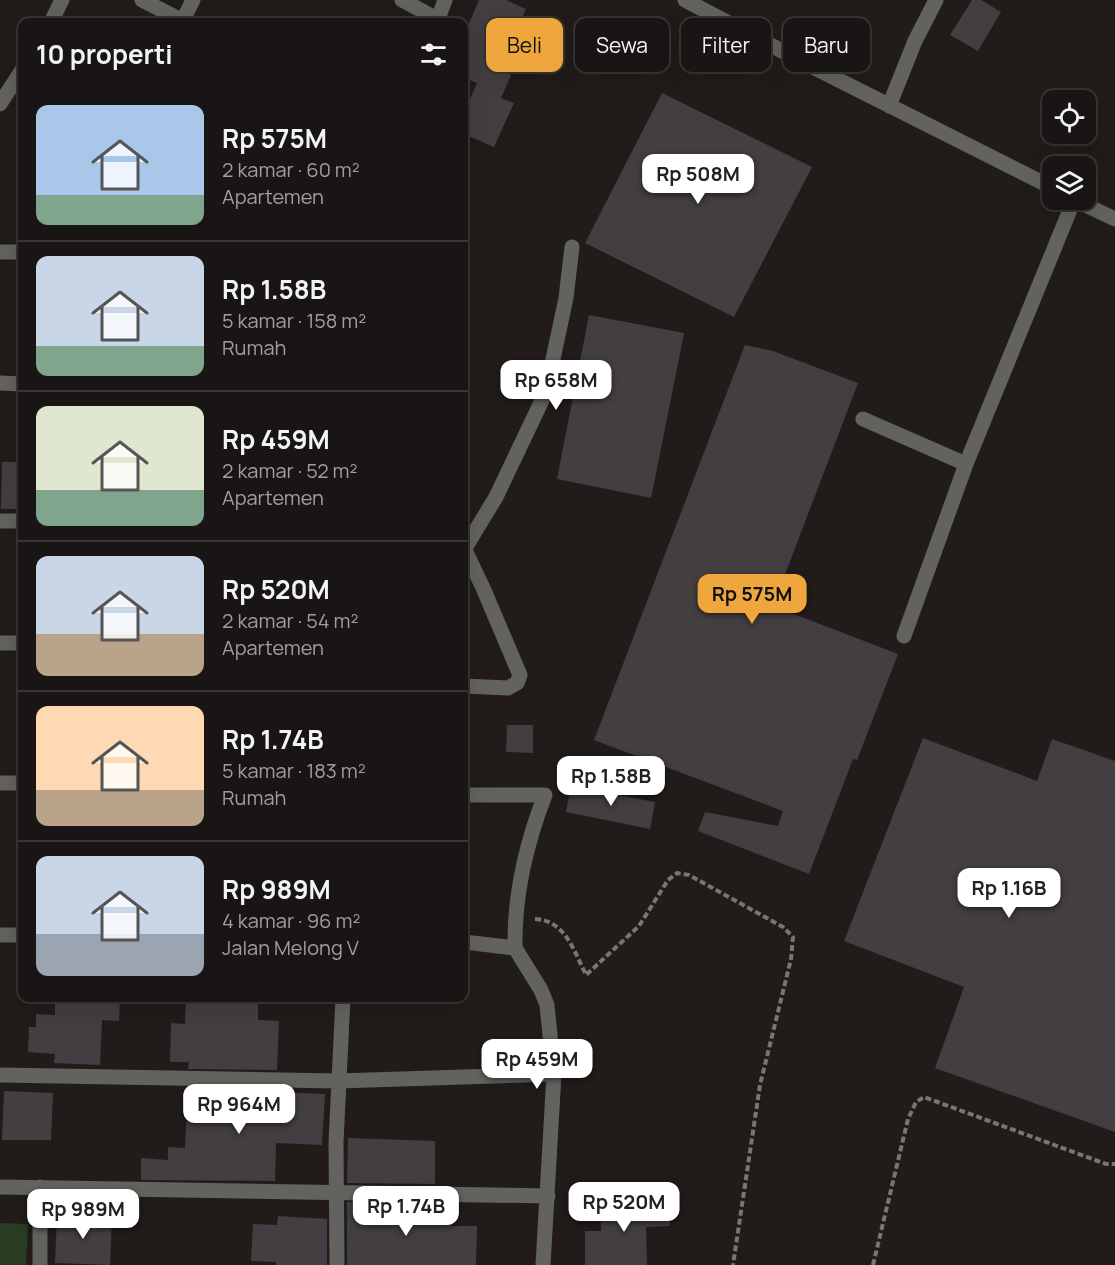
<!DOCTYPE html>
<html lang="id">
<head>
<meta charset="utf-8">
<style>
	:root { --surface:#191514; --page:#221e1d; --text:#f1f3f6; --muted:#9f9fa0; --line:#373434; --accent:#efa73d }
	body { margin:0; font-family:Manrope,sans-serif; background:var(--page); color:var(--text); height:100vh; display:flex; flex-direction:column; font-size:22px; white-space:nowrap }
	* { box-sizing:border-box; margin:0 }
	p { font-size:20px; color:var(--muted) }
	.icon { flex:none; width:33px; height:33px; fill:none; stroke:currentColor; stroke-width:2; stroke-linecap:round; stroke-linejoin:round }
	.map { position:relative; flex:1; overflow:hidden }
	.side { position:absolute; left:18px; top:18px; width:450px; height:984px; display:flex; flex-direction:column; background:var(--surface); border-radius:12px; box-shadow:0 6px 24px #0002,0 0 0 2px var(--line) }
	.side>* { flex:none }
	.guide { position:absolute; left:486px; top:18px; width:538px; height:54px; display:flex; gap:12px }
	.buttons { position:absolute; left:1042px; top:90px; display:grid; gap:12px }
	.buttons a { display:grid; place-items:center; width:54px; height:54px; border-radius:12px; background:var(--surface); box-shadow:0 6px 24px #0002,0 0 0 2px var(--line); font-size:30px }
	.price { position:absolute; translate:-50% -51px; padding:0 14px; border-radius:12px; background:#fff; color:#222; font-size:20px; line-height:39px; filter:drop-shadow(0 2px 3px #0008) }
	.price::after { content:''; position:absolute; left:50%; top:36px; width:18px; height:14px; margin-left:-9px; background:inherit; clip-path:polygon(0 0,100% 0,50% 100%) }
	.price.current { background:var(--accent); color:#111 }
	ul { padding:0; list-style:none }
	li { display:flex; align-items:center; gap:18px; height:150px; padding:0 18px }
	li+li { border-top:2px solid var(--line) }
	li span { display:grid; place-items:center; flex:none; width:168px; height:120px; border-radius:12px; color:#555 }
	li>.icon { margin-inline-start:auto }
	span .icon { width:72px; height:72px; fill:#fffc; stroke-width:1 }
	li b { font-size:26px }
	h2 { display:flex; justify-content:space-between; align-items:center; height:72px; padding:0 18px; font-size:26px }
	.tag { padding:0 21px; border-radius:12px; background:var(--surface); box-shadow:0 6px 24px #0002,0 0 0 2px var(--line); font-size:21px; line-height:54px }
	.tag.current { background:var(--accent); color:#111 }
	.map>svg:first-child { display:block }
	.green { fill:#293b23 }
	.building { fill:#433e41 }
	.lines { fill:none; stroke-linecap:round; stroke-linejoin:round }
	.path { stroke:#797573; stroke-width:4; stroke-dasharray:6 3; stroke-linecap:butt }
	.minor { stroke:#62625f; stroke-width:15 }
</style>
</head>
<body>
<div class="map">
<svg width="1115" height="1265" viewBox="0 0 1115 1265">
	<rect width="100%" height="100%" fill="#211c1a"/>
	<path class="green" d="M0,1223L28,1224L26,1265H0Z"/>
	<path class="building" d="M479,0H506L526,9L499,69L511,75L501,98L514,103L494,147L464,134V113L477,83L464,78V35Z
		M972,0H981L1001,12L978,51L950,35Z
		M662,93L812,167L734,317L585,243Z
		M589,315L684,333L651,498L557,479Z
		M745,345L773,351L858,383L773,606L898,654L857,760L853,759L809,874L698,831L705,812L778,826L783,811L594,740Z
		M2,462H22V509H1Z
		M507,725H533V753L506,752Z
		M923,738L1037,781L1052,739L1115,761V1132L935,1068L964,987L844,941Z
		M571,786L655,802L650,829L566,812Z
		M55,998H120L119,1021L102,1020L100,1065L54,1063L55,1054L28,1052L29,1027H36V1014L55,1015Z
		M186,998H258V1020L279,1021L277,1070L188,1069L189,1062H170L171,1023L185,1024Z
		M188,1088L276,1090V1092L325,1094L322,1145L276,1143L275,1181L141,1180V1158L168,1160V1147L185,1148Z
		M4,1091L53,1093L51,1140H2Z
		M348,1138L435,1141V1184L347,1183Z
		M347,1202L434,1204V1221H451V1226H477L476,1265H347Z
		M669,1202L670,1226L646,1227L647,1265H585V1231H601L600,1204Z
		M57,1215L112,1218L110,1265L55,1263Z
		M278,1216L327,1219V1265H276V1262L251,1261L253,1224L277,1225Z"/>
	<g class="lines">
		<path class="path" d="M535,919C565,920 574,951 586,975L639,926L668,880L677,873L689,875L783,927L793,937L791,959L760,1085L733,1265
			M873,1265L908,1119L916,1102L924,1097L1106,1164H1115"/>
		<path class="minor" d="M142,0L185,22
			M402,0L437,19
			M685,0L803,62L1053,188
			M51,22L62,0
			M182,22L193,0
			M437,22L445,0
			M0,104L22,70
			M889,106L915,41L936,0
			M1075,200L1115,219
			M0,252H22
			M0,383L22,384
			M863,419L966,464
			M0,521H22
			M464,548L483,588L520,675L517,683L508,688L464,686
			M465,548L496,497L546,392L566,298L572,247
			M904,636L966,464L1074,200
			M0,643H22
			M0,783H22
			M464,795H545C526,844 514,895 515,948
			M0,935H22
			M464,942L515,948L541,990L547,1005L554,1074L543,1265
			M0,1075L338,1081L554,1074
			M0,1187L548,1196
			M40,1187V1265
			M337,1265L336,1142L343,998"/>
	</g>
</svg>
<div class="buttons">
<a><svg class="icon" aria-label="locate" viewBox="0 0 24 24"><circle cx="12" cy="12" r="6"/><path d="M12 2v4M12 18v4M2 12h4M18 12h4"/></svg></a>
<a><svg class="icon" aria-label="layers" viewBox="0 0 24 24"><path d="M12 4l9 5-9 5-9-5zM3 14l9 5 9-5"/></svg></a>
</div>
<b class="price" style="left:698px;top:205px">Rp 508M</b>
<b class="price" style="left:556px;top:411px">Rp 658M</b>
<b class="price current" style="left:752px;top:625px">Rp 575M</b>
<b class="price" style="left:611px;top:807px">Rp 1.58B</b>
<b class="price" style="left:1009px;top:919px">Rp 1.16B</b>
<b class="price" style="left:537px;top:1090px">Rp 459M</b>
<b class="price" style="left:239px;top:1135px">Rp 964M</b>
<b class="price" style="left:624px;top:1233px">Rp 520M</b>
<b class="price" style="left:406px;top:1237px">Rp 1.74B</b>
<b class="price" style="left:83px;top:1240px">Rp 989M</b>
<div class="guide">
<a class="tag current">Beli</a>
<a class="tag">Sewa</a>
<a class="tag">Filter</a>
<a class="tag">Baru</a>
</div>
<section class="side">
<h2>10 properti<svg class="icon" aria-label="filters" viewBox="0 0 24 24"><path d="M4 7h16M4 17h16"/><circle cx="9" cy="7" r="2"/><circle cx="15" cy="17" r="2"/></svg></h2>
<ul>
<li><span style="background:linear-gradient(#a9c7e8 75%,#7fa58c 0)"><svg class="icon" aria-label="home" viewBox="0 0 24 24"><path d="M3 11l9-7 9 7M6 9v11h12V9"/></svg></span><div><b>Rp 575M</b><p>2 kamar · 60 m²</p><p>Apartemen</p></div></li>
<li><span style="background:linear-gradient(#c9d6e8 75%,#7fa58c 0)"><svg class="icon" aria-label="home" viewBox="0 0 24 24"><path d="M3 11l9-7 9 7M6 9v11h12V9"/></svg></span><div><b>Rp 1.58B</b><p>5 kamar · 158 m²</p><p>Rumah</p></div></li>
<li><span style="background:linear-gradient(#dfe7d0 70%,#7fa58c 0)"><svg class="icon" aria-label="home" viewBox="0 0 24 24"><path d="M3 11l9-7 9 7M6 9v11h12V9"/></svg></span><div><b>Rp 459M</b><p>2 kamar · 52 m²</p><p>Apartemen</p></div></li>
<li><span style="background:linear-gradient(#c9d6e8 65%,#b9a48a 0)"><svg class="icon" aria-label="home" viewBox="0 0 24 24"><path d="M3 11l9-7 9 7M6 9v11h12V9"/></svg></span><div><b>Rp 520M</b><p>2 kamar · 54 m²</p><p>Apartemen</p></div></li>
<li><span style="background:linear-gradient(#ffd9b3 70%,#b9a48a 0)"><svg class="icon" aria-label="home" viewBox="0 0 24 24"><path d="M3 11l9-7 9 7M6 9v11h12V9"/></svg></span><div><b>Rp 1.74B</b><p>5 kamar · 183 m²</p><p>Rumah</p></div></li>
<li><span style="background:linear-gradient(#c9d6e8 65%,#9aa5b1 0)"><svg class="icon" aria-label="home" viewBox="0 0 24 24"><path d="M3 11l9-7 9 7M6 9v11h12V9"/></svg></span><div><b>Rp 989M</b><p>4 kamar · 96 m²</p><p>Jalan Melong V</p></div></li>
</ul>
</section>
</div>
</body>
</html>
